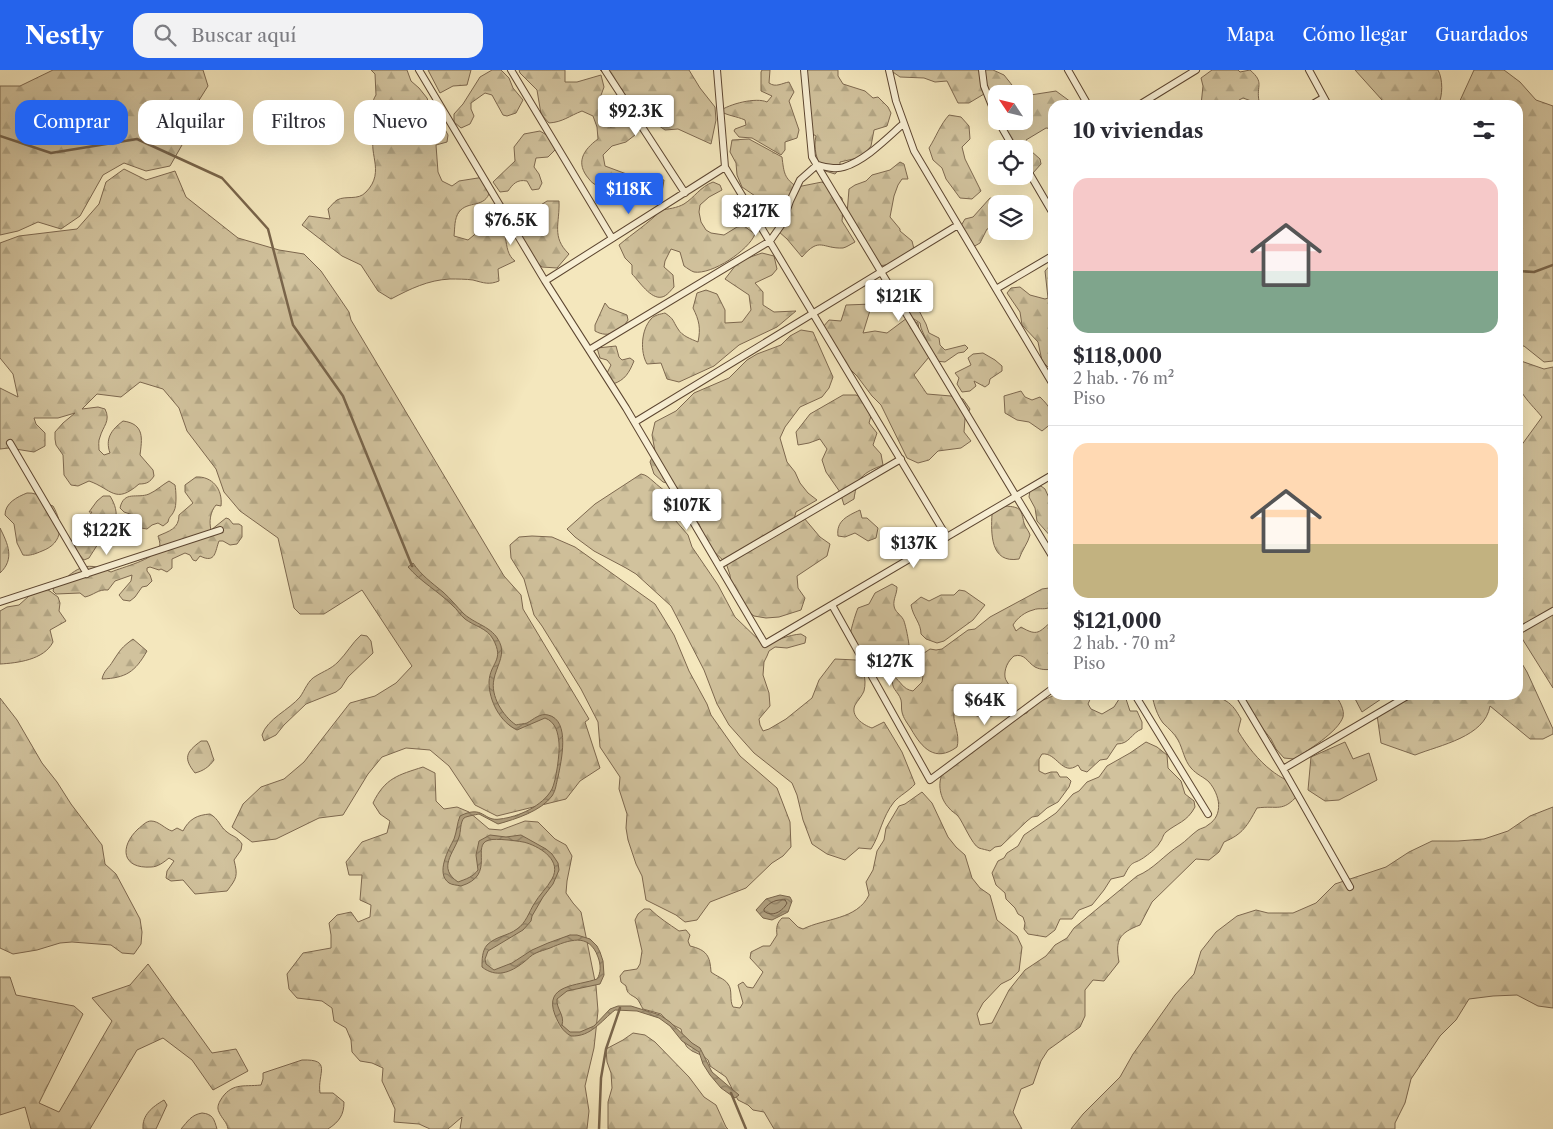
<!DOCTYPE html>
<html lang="es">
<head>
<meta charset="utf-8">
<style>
	:root { --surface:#fff; --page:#f2f2f3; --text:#2b2b33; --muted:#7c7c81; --line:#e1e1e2; --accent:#2563eb }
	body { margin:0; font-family:"Libre Caslon Text",serif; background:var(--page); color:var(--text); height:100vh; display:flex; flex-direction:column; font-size:19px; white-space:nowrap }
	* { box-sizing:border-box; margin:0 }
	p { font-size:16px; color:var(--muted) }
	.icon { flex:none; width:28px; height:28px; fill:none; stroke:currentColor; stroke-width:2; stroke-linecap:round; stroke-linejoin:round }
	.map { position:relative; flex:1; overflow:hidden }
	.details { position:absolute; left:1048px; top:30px; width:475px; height:600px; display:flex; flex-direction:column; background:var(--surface); border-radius:15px; box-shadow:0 5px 20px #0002 }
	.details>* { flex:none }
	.hud { position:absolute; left:15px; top:30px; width:475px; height:45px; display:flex; gap:10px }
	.needle { width:32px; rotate:305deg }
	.controls { position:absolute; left:988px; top:15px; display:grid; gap:10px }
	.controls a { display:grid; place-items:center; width:45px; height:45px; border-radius:10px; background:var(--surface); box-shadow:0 5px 20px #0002; font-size:25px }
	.price { position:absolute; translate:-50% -42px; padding:0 11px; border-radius:5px; background:#fff; color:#222; font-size:16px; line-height:32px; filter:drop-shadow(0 1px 2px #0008) }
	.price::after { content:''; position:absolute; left:50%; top:30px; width:15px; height:11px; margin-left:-8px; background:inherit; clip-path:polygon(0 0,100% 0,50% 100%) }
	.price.on { background:var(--accent); color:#fff }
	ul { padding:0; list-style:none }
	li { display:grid; align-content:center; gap:10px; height:265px; padding:0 25px }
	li+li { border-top:1px solid var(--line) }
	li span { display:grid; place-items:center; height:155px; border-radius:15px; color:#555 }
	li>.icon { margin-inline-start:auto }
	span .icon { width:90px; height:90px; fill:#fffc; stroke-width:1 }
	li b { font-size:21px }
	h2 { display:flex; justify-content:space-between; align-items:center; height:60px; padding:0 25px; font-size:21px }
	.tag { padding:0 18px; border-radius:15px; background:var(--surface); box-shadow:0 5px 20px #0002; font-size:18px; line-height:45px }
	.tag.on { background:var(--accent); color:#fff }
	header { display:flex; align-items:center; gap:30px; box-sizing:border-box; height:70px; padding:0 25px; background:var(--accent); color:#fff }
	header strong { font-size:24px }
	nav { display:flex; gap:28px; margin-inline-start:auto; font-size:18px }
	.search { width:350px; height:45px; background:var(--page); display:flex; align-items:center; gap:12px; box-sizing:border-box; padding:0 18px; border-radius:15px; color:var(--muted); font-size:19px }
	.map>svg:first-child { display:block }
	.forest { fill:url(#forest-firs); stroke:#7d684f }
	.water { fill:url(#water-waves); stroke:#79654b }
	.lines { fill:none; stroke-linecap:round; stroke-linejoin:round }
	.shore { stroke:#6c563f; stroke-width:1 }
	.stream { stroke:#79654b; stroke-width:2.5 }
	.minor-casing { stroke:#5c4530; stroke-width:8 }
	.minor { stroke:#f8efd4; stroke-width:6 }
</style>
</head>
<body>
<header>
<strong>Nestly</strong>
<div class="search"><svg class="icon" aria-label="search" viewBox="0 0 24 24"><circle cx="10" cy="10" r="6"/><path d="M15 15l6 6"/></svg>Buscar aquí</div>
<nav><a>Mapa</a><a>Cómo llegar</a><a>Guardados</a></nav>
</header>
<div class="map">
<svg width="1553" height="1059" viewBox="0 0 1553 1059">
	<defs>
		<pattern id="forest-firs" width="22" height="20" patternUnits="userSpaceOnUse" patternTransform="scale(1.25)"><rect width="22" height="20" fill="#d1c29d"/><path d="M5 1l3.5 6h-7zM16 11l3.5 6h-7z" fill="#b3a685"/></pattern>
		<pattern id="water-waves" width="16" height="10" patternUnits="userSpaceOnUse" patternTransform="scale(1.25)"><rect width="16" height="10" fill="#af9e7d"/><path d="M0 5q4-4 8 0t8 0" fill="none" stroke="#8e7f64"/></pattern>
	</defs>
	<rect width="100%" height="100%" fill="#f4e7bd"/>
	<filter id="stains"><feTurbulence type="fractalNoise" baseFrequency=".004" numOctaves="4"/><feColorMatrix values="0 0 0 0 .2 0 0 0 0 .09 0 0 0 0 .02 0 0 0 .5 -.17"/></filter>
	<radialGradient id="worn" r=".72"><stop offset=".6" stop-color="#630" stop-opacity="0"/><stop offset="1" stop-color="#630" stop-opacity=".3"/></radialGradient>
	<path class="forest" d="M53,0H203L208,16L196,35L179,51L182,75L170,96L146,101L124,93L103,105L80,146L61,159L38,152L18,161L0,165V16H20Z
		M371,0H407L411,11L419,18L427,28L433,46L442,54L448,65L447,72L436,75L438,102L442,111L452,116L459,111L484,107C490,112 492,114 490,121C485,139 468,130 459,142C454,149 455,158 454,166L468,170L490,152C513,155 500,180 515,191L498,199L499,211C489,215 484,213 473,210C466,209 457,209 450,209C428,210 410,219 391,229L378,221L361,195L342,186L302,155L309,146L330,149L328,139C331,136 334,132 337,130C346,125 358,131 366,122C387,101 365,80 376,63C375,49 368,37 376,25L375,4Z
		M428,0H471L467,15L453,16L440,23Z
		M492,0H501L509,8L513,18L523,30L516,43L507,46L503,45L492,25L485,23L471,33V39L474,46L470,54L461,58L454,52V44L463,34L480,7Z
		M519,0H565V12H577L601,5L604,17L600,28L612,27L620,36L610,57L634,53L635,65L626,72L612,76L603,85L605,96L640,109L652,108L664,110L662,122C651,128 642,127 630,133C618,130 616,127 605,120C600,117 592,114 589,109C575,93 583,80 598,69L597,57L593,46L582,41C569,46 563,52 549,53L541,44L537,20L520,3Z
		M600,0H689L700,18L715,37L716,50L711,74L678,59L665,60L645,46L634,40L627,31L622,19Z
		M762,0H770L769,13C776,18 782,13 789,12L794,22L789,31L799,60L797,68L785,72V80L781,85L752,68L739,67L734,61L735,59L746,55L745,50C736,46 728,46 720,41C729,34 756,27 767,32L772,26L761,21V2Z
		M803,0H838V6L843,14L865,21L873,28L878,27L888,37L891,43L887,56L874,60L871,76L862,87L840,92V98L835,104L822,100C817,90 813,78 816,66L811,63L805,41L807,34Z
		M890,0H993L1004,5L1012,15L1001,21H989L969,33H958L947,11L935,12L924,8L900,7Z
		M1212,0H1238L1240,2L1250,0C1265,13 1256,15 1259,31L1254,32L1243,28L1239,30L1238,35H1201L1203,16L1201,8Z
		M1355,0H1438C1443,9 1443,26 1438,35H1382V30Z
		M1474,0H1504L1520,12L1536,30L1553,36V291L1544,292L1524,276H1518V35H1458Z
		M1056,21L1075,35H1052V59L1046,58L1026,70L1031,81L1040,89L1041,94L1033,103L1024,96V79H1016L1002,51H1024V26Z
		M949,45L961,47L969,56L970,69L962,77L965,89L981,121L972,129L960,128L946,109L942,98L933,90L929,78C936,67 940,55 949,45Z
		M540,61L553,69L556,79L548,87L536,88L534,97L539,104L542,113L539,119L532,120L527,111C517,109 513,114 508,121L500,122L493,112L515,91L514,77L524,64Z
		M749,69L782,87C784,103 784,108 797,117L822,112L842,128L843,140L842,151L855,172C851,174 847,177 843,178C822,179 820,166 802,187L787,169L778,161L768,139L761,130L742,117L737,105L736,93L730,82L732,70Z
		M900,92L904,94L908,109H902L898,115L894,126L890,147L900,159V161L912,171L914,179L893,194L878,196L847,144L849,119L855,115L866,111L872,105L890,100Z
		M124,99L146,110L175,101L186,127L238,168L279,180L304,184L321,201L349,242L351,250L504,506L521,525L523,539L589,649L585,652L600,698L580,711L566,729L497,746L475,735L449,696L430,680L406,678L382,687L368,704L343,745L319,748L276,769L252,772L232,757L243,734L261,717L284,709L304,692L350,633L375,626L396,613L412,596L362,520L324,544H300L294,538L278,468L240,441L224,422L216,399L187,361L179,338L163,319L140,312L121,327L97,324L82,339L98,337L105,339C111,351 103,356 100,367C98,371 99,376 99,380L104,385L110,383C105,369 111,360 123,351C145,354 142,369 140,385L153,400L154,406C150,412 147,414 139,414C115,435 112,419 89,411L78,416L71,415L64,405L63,385L56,375L55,369V362L63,353L75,343L58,348H34L36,354L45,363V376L34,382L9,378L0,379V318L18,327L13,304L0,288V173L19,166L77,159L99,134L106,112Z
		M713,112L720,115L722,120L709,127L700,135L699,142L701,152L706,160L711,163L724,165L737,157L744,156L755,164C749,180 712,205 694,202C691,201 687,198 684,196L680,182L671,179L665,191L664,197L673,205L674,217C671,220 667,226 662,227C651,230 639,211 632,204V195L625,188L619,175C633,163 648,154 661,140C668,139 677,138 684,134C695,127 700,117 713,112Z
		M990,128L997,129L1003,134H996V157L987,159L980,173L973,177L961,166L959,159L965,149L973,147Z
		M547,131H559C560,153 551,167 569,184L557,198L542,197L528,186L517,158L522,147Z
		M762,183L774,186L777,199L772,205L755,213L763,222V235L774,242L796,241L777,257L739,275L714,296L679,312L667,309L661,293L647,294C640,282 641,260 651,249C654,245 661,244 665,243C675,250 672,250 678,259C682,266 691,269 698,272C701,258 699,250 693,238L697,223L706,220L717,224L725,240V253L742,252L751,240L749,225L725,209L739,191Z
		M1052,193V301L1042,291L1038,272L1022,255L1020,242L1007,223L1011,218L1020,217L1030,225L1045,229L1048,228L1045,201Z
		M605,233L609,238L627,245L628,250C621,261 609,269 595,261V255Z
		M909,233H915L926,254L929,263L939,268L940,275L945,280L965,275L968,278L964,282L958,283L945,292L936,291V286L932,283L921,258L920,253L911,247L907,236Z
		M872,234L863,263L875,261L887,263L907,248L918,253L920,265L929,287L914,305L927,324L951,326L963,329L970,339L965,349L964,362L971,371L961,378L938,381L929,390L918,393L907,388L881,335L872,326L857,306L840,289L823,257L829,250L841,251L846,235Z
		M801,260L813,262L833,307L829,318L822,327L800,337L785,357L780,368L787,392L795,402L800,413L808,423L817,430L796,442L793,453L804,448L820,467L830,474L827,486L797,506L798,518L805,528L801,540L779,547L766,548L754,546L744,538L731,518L730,505L726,493L709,477L699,454L683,436L682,424L675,415L663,412L654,404L650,392L655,381L652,365L655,352L676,341L694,323L729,308L747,290L757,284L781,275L790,266Z
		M616,276L619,287L622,290L630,288L634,291C629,303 625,310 613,314L607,303L611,295L607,290L600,288L597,278Z
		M983,283L995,290L1002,296V301L990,309L989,314L985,317L974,311L976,316L970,321L962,322L957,314L959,308L955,303L971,295L968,288L973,284Z
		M1521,291L1544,299L1553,297V618L1518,562V380L1542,347C1528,330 1508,315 1521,291Z
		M1021,321L1025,327L1032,330L1040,327C1049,336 1053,341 1052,353L1042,361L1029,352L1017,350L1005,343L1004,326Z
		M843,325H856L867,330L872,342L869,353L877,363L873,375L881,384L883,395C863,403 857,407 854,429L844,435L840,422L826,402L822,390L827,379L820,369L809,373L798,375L796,362L810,344Z
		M641,404C647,405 649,408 654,412C668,425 680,427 675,450L688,465L692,477L718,515L735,547L765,576C777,570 788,565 801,564L806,567L805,573L787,578L775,577L769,581L767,586L764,592L763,605L769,623L770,636L759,649L760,655L763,661L769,659L786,649L812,628L819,610L835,589L856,590C863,600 867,608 864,621C862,626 858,630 855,635C850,646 863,655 872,658L884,652L902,682L915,714C909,721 899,726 894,732C882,747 880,765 871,779L859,778L845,790L827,784L812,774L803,750L797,725L792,713L754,683L729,655L717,634L704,600L671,536L636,504L626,498L594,481L575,467L567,459L595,434Z
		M196,407C212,406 223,419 221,436L216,435C210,442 209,452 211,460L226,448L229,449L233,454H239L242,456V467L237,474L230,475L223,471H219C215,481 216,494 200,486L196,491L193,490L190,485L185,483L172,489V498L167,502L161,499L159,500L150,497L147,498V501L150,505L152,511L147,516L142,517L135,527L130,531L123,530L119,525L131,511L132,505L115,511L108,520C98,519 94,525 85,527L80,523L56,524L53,521L54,517C77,500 82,489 111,502C123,497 153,490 159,478C161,474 159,470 158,466C169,461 179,459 179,445L193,433L185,422V415Z
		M169,411L175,415C176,420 177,436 174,441C172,446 169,446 168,452L163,456L158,453L152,455L147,459L141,458L137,453L136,446L124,442L120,438C124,420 137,429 149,424C156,421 162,415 169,411Z
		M1041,416L1045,419L1050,430L1052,429V468L1037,451L1035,438L1029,427L1030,420L1035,417Z
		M27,423C42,422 41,433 53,436C63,453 64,473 42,481C35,484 30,486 23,485L17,473L14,454L5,445C5,433 17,427 27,423Z
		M103,426H110C115,434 118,443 115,452L110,455L89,488L84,490C64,468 77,462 92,442H89L97,431Z
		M1005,436C1021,437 1021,439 1024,453C1025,457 1029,461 1030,465C1028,473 1022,480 1019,489C990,494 991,463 992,444Z
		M860,440L862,448H867L878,458L876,468L868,471L855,463L845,467L838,466C836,451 847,446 860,440Z
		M0,458C8,474 15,489 0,503Z
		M532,466L552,467L575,477L655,534L674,565L689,601L707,634L711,645L740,686L777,718L790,752L791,777L783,786L772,793L746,818L710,832L697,850L685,852L676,845L646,830L642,806L636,794L628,770L626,758L627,744L619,719L620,707L600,677L598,652L581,619L542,556L534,545L524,509L511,488L510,475L519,467Z
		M892,514L897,517C897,524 893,529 894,536C895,542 900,544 903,549C905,551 910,576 909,579C901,589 900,585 889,587C883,589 877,594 870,592C865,591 852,573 850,568C849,565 856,542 858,538L869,534L875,523Z
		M1049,518L1052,519V536C1045,541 1040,537 1033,540C1025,542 1017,548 1013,555L1016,561L1021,557C1038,567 1039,562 1052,551V599C1047,600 1041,600 1035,597C1027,592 1025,583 1014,586C1008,591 1004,599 1005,607C1005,610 1009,614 1010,617C1013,630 1005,641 994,645C987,648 982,649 975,645L970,634L964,632C943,643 962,658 957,677C935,693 922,678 911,659C908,654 903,648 902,642C901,638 902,634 901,630C898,620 890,620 893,606C902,612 902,619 913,621L922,612L923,606C918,598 911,598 902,598L930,579L936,580L942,579L968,560L975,559L990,547L1042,519Z
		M47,519L58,527L60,533L59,541L66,551L50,560L53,572C44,590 17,593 0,594V541L7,537L19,535L29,526Z
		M959,520L965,521L985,535L973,550L944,571L937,573L926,569L921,564C921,553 913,547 911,535L921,527L929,531L941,525H954Z
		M361,565L367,566L371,571L373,583L348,607L341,618L336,622L306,634L284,655L276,665L264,671L262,665C267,649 289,640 300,627C305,620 308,610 316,606C324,601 331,599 338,592C347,583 352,573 361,565Z
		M133,569L147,581C135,602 126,608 102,609C104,600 109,598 113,591C121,579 121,578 133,569Z
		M1518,587L1527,602L1553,659V664L1543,669H1530L1490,636C1485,667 1440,675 1415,685L1381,673L1377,645L1412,625H1518Z
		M1054,625H1092L1088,634L1091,639L1102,644L1114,637L1121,626L1126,629L1130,641H1137L1142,652V659C1131,663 1130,674 1117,674L1107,689L1100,690L1087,702L1081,700L1078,695C1062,707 1057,682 1042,684L1039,689V701L1045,704L1051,702H1057L1060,707H1067L1071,711L1069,717L1058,732L1047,738L1038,746L1032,747L1027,751L1001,776L995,777L990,781C987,780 982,779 979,778C972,775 963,752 958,746C955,743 951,741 949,738C940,729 937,713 943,702L1016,647L1027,643C1032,630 1043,632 1054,625Z
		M1152,625C1170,625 1211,621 1226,631C1233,635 1237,642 1241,649L1238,661C1247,676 1258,690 1272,701C1285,711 1290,709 1298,725C1282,743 1278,735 1257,738C1247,756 1243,764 1224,772L1219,782L1209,790L1196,789L1152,832L1140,855C1119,863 1115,870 1119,892L1104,911L1093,910L1085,920V946L1080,957L1048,980L1041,991L1033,1014L1021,1019L1013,1042L1022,1059H774L764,1042L753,1040L748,1035L738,1030L726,1007L710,996L708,990L703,986L692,981L687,977L684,972L681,959L669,953L661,944L643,939C641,936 639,930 636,928C630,924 627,924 626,916L621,912L620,906L624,901L637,899L640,894L642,881L635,850L638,844L644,839H650C659,848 669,854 679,861L686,860L690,865L688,871L690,876C707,880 710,886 711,902C716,906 725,909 728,914C733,920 729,930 733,937L740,938L743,933L738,915L743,912L747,917L753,918L763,902L750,888L751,882L763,876H770L777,865C776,857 777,853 782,848H789L798,857L803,859C825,848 857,850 869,825L866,812L873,800L877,781L884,770L886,758L899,736L905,734L922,722L932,733L948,767L956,777L965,785L972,808L980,818L990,825L997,850L1017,866L1022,877L1019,901L1011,909L1001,914L983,933L977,944L980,955L992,953L1009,920L1025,900L1046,886L1055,875L1067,868L1074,858L1137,806C1154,799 1164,785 1180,775C1186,771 1191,765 1198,760C1201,758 1205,758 1208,755C1224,745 1220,725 1209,712C1204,707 1197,705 1191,698C1184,690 1183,679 1178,670C1174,663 1169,659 1163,653C1157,645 1154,635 1152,625Z
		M1241,625H1335C1339,630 1345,640 1343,647C1338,662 1307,681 1294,689L1284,688L1276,679L1271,669L1252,645Z
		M1353,625H1387L1362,642Z
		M0,628L17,650L42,693L57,712L71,734L102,775L105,794L116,804L140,849L142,862L141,874L134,884L122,883L111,875L72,872L60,873L37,880L13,884L0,878Z
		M201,671H207C211,678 211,683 214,690C209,697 203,701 195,703C183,688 186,682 201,671Z
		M1146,672L1157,677L1167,685L1168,698L1181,711L1185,724L1194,731L1195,737C1187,752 1177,753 1166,762C1162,766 1163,769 1160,772C1158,777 1150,783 1146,786C1133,796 1133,788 1124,806L1111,809L1104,820L1092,835L1079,840L1072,849H1060L1055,860L1046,867L1028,864L1024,859L1025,853L1023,847L1018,844L1015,838L1006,829L1005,823L996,815L992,803L998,791L1004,788L1007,783L1018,776L1024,765L1056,743L1073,724L1079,721L1087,712L1099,707L1107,696L1130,683Z
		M1345,672L1353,689L1369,683L1377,710L1339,730L1325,731L1308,720L1311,687Z
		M423,697L435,703L436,731L444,739L457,737L469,742L489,759L501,760L525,751L538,752L555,769L566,775L572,786L567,811L566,823L573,833L581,842L596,916L598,941L594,978L585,1016L589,1041L587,1059H460L462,1047L448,1059H430L419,1054L394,1052L395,1039L382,1011L383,998L372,993L360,991L352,982L351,970L346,958L334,951L332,938L322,931L297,928L289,919L287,904L303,883L331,878V865L329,853L337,845L351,842L358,852L370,847L371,835L360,830L362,805H349L346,792L362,772L387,763L390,751L380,744L373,733C385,708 398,705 423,697Z
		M1553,737V938L1538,936L1517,925L1493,926L1469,929L1456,950L1440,966L1411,1009L1405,1033L1395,1053V1059H1071L1083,1044L1120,1007L1133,984L1175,925L1194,904L1201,881L1216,862L1237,846L1256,840L1268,843H1293L1316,833L1335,814L1386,797L1409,782L1432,771H1458L1484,769L1508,761L1530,746Z
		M210,744C219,749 220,757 227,762C233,767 237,766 242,774L241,780L234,790C238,806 237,808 227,821L195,824L183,810L171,811L166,808L167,801L174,791L169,788C164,792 158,797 151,797C122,799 119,777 138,759C142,756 146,751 151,751C159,751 165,759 172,761L177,758L183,761C189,749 197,745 210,744Z
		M148,894L212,983L236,979L248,1001L213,1020L192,990L163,968L137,980L90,1059H31L25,1037L0,1045V907H10L16,925L74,936L83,944L39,1033L59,1042L112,951L92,928L130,915Z
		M633,963L645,965L655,972L689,1007L704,1027L716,1035L726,1057L728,1059H608V1032L612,1018L611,1003L607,992L606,979L623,970Z
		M302,990C333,989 317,1003 320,1023H333L344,1032C344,1045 339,1052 328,1059H228C227,1052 222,1049 219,1042C217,1038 218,1035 220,1031C231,1012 243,1017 261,1015L263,1009V1003Z
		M164,1030L167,1035L156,1059H143C142,1045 152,1037 164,1030Z
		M202,1043C213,1044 214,1049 217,1059H181C188,1051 191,1045 202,1043Z"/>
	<path class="water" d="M413,493C421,505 432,513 443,522C451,529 457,537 464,544C478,556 495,557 501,576C504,587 496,598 494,609C490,626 503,646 516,655C519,654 524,654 527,653C534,649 540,643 548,645C571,650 561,692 558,707C556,714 556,720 552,726C541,741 516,749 498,754L479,744C475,745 467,746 464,748C460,752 461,762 459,767C454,783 437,798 458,812C466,809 473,807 478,800L476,785L479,771L490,765L506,767L521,765L546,779L552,784L558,793L559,800L553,814L543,827L532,846L531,851L523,860L488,881L485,889L486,894L494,900L512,893L532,880L548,873L570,865H577L590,869L597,876L600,882L603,891L604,905L600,914L567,921L557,929C556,939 565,945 562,955L570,962H580L594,956L610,939L618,936H631L660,945L670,952L692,973L700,978L712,1002L739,1025L735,1028L721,1018L710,1005L703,994L699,982L682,971L670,956L659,948L637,941L615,940C601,951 591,967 571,966C562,961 559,954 555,945C543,914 578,916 597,909C601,903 601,895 598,887C589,862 569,870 550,878C545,880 540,881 536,883C531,885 528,889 524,892C510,903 496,908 482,897C482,890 482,881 487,875C496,866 508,866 517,859C526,853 529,842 534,834C539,825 547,818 552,809C562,791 542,778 527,773C522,771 494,768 489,770C470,775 497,805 461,816C457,815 452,815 449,813C435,803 449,779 454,769C457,761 457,753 460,746C484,734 483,752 500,749C518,747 543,736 552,719C556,711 560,683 559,673C558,663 556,652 545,648L517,660C500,652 489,631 489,612C490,592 505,591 493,569C487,558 474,556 465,549C460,545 457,539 452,535C438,521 421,512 408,497Z
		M780,825L790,827L792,831L788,842L772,850L763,848L756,840L766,829Z"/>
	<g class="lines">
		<path class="shore" d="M785,830L787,833C783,841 772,848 764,841V839C770,832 776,829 785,830Z"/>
		<path class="stream" d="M0,66L51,83L137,69L222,108L268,159L293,255L343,326L412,496
			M1518,201L1534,202L1553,195
			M731,1023L746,1059
			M599,1059L601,1008L606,979L620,938"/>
		<g class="minor-casing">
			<path id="minor" d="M419,0L545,211L626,338L765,574L1052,405
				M511,0L612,168
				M605,0L685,123
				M717,0L725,97L947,467
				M804,0L812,87L1052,486
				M889,0L896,31L914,81L1052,313
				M982,0L984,16L996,46
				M1068,0L1088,35
				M1309,0L1328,35
				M1139,35L1196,0
				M1311,35L1323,28
				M998,51L1014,79
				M1024,94L1052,142
				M545,211L725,97
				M996,219L1052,186
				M589,280L770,171L782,154L790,131L800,110L817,95C826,97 835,100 844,97C866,90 886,69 903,54
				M635,352L958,155
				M10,373L87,504
				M720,495L901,389
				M0,532L220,460
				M832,535L930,710L1052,619
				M1518,561L1553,541
				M1135,625L1208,744
				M1239,625L1283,699L1350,817
				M1283,699L1409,625"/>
		</g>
		<use href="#minor" class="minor"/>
	</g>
	<rect width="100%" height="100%" filter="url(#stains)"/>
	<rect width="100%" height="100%" fill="url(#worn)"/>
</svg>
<div class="controls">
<a><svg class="needle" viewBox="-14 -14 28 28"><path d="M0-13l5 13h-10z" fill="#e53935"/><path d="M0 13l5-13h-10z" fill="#7c7c81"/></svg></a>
<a><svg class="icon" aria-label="locate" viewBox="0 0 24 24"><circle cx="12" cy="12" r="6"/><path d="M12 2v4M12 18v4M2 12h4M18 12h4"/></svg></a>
<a><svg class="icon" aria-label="layers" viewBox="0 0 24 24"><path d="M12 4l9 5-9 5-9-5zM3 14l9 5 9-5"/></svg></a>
</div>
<b class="price" style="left:636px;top:67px">$92.3K</b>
<b class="price on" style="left:629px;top:145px">$118K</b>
<b class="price" style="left:756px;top:167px">$217K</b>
<b class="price" style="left:511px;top:176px">$76.5K</b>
<b class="price" style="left:899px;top:252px">$121K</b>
<b class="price" style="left:687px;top:461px">$107K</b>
<b class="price" style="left:107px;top:486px">$122K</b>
<b class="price" style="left:914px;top:499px">$137K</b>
<b class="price" style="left:890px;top:617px">$127K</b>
<b class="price" style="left:985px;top:656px">$64K</b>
<div class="hud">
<a class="tag on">Comprar</a>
<a class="tag">Alquilar</a>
<a class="tag">Filtros</a>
<a class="tag">Nuevo</a>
</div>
<section class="details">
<h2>10 viviendas<svg class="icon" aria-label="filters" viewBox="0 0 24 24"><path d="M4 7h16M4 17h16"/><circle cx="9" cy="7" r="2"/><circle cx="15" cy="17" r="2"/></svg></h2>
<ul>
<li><span style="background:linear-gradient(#f6c9c9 60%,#7fa58c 0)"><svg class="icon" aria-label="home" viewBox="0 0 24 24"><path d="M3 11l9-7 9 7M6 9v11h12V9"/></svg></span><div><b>$118,000</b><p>2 hab. · 76 m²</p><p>Piso</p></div></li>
<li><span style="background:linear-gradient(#ffd9b3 65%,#c2b280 0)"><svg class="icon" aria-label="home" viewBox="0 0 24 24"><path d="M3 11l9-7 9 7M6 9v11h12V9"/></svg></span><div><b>$121,000</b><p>2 hab. · 70 m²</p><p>Piso</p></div></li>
</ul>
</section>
</div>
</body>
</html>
